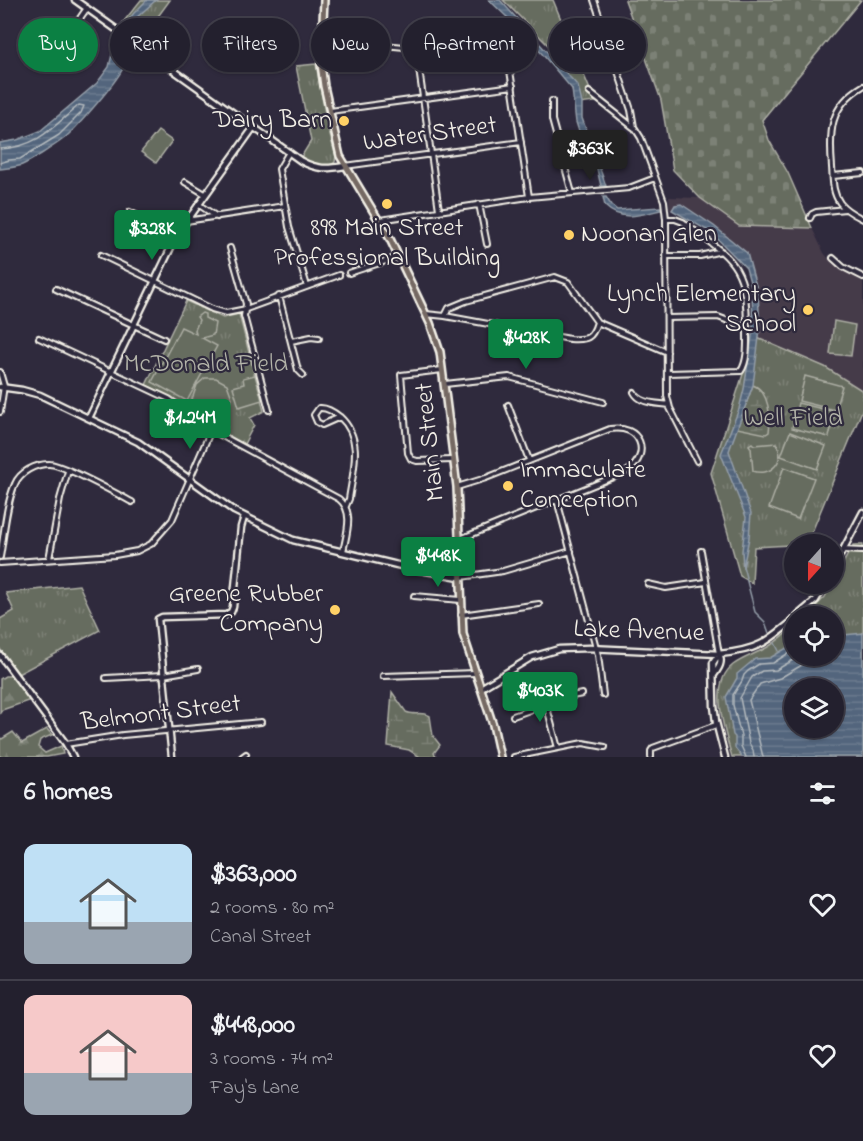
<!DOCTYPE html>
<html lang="en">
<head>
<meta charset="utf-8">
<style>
	:root { --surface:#23202e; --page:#2b2836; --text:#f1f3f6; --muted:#a3a3aa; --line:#403e4a; --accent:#0b8043 }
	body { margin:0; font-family:"Indie Flower",sans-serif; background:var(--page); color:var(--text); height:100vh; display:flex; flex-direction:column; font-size:22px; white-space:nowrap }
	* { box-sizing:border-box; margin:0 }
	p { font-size:20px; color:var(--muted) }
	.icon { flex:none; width:33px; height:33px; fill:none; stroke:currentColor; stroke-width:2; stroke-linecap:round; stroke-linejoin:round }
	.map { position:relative; height:757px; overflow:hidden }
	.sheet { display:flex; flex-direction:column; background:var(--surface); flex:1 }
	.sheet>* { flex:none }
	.hud { position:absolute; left:18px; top:18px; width:828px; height:54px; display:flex; gap:12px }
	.needle { width:39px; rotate:201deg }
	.buttons { position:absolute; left:784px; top:534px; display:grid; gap:12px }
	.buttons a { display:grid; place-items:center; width:60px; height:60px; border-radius:50%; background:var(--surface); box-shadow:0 2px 4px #0004,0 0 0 2px var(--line); font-size:30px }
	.price { position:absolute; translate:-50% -51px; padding:0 14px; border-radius:6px; background:var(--accent); color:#fff; font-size:20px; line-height:39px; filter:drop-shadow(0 2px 3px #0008) }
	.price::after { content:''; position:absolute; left:50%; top:36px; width:18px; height:14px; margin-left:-9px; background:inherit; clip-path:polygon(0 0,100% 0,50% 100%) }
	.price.on { background:#222; color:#fff }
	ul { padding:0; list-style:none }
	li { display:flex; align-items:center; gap:18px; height:150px; padding:0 24px }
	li+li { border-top:2px solid var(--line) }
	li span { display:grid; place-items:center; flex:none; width:168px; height:120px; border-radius:12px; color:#555 }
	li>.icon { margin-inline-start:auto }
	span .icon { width:72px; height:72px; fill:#fffc; stroke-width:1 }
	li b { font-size:26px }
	h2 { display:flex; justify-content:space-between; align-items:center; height:72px; padding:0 24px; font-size:26px }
	.chip { padding:0 21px; border-radius:27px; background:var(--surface); box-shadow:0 2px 4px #0004,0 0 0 2px var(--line); font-size:21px; line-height:54px }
	.chip.on { background:var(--accent); color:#fff }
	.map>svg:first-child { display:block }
	.built { fill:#453a4a }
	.grass { fill:url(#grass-tufts); stroke:#adaea4; stroke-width:1.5; fill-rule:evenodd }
	.forest { fill:url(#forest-firs); stroke:#adaea4; stroke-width:1.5 }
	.wetland { fill:url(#wetland-marsh); stroke:#adaea4; stroke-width:1.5 }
	.cemetery { fill:url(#cemetery-stones); stroke:#adaea4; stroke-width:1.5 }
	.pitch { fill:#666c5f; stroke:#adaea4; stroke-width:1.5 }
	.water { fill:url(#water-rules); stroke:#939da8; stroke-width:1.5; fill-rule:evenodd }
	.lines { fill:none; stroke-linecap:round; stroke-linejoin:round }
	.shore { stroke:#b3b9bd; stroke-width:1.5 }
	.stream { stroke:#939da8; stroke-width:1.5 }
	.minor-casing { stroke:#f4f1e8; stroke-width:8 }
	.tertiary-casing { stroke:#f4f1e8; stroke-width:9 }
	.primary-casing { stroke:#f4f1e8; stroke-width:10 }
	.minor { stroke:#2f2a3d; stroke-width:4 }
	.tertiary { stroke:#2f2a3d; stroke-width:4.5 }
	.primary { stroke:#756964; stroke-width:5 }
	.poi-dot { fill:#ffd166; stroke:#2f2a3d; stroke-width:2 }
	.labels { text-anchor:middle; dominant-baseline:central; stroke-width:4.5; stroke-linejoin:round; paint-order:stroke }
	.poi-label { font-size:26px; fill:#f4f1e8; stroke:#2f2a3d; text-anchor:end }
	.street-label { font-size:26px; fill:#f4f1e8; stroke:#2f2a3d }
	.park-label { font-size:26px; fill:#b4b5aa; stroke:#2f2a3d }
</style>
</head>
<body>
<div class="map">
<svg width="863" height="757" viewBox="0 0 863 757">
	<defs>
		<pattern id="grass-tufts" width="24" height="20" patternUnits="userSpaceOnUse" patternTransform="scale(1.5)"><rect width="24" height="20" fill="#666c5f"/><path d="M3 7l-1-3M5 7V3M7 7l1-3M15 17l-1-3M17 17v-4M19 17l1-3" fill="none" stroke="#7c8176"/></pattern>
		<pattern id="forest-firs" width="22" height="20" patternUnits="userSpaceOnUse" patternTransform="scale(1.5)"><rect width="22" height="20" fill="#666c5f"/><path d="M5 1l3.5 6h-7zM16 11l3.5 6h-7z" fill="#7c8176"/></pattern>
		<pattern id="wetland-marsh" width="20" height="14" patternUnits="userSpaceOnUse" patternTransform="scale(1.5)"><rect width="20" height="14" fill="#666c5f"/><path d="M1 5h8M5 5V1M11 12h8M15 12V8" fill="none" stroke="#7c8176"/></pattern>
		<pattern id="cemetery-stones" width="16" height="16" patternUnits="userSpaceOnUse" patternTransform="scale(1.5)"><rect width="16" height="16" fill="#666c5f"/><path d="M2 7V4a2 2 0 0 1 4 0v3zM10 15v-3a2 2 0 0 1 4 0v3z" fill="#7c8176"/></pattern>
		<pattern id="water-rules" width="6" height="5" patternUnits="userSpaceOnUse" patternTransform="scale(1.5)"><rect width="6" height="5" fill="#52657d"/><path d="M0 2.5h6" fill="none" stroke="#6c7c8f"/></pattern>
	</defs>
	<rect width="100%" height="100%" fill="#2f2a3d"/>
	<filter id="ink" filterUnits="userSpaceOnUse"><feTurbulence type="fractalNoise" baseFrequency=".0167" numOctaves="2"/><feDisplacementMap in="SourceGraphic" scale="12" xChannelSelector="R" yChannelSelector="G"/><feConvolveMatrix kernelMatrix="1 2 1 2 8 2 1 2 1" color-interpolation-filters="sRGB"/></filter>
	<g filter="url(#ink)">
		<path class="built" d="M669,197L700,198L740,226L812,228L824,253L833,264L863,282V391L825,367L755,337L749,267L727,241L683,211L670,210Z"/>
		<path class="grass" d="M141,0H170L140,41L120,26Z
			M503,0H553L595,102L579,104L556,53Z
			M316,64L327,124L336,157L335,162C324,171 311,164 301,157L311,141L296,66Z
			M186,301L223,318L239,314L264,411L250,418L254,425L244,444C210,426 181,401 146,385Z
			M834,321L855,325L851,356L830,354Z
			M755,337L825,367L863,391V408L807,544L754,547L752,583L740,576L711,473Z
			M853,545H863V757H732C725,732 708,684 733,665C742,658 755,654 766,648C776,643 786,633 795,626V656H834V616H806L825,597L832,584H834V580ZM795,688H834V728H795Z
			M79,585L100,630L18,674L0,649V619L14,611L6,593Z"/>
		<path class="forest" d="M5,676H11L31,700L2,710L0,713V679Z
			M47,729L52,735L40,740L38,747L45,753L61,746L63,754L47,757H0V738L2,739L13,732L22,743Z"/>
		<path class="wetland" d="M753,385C769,391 771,417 769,432L766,434L737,428Z
			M392,692L406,712C414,716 422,711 430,716L433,736L440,745L434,753L437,757H420L409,750L388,746Z"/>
		<path class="cemetery" d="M625,0H861L762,120L769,140L788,173L812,228L739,226L700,198L673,170L661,100Z"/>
		<path class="pitch" d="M158,131L172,141L156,163L141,152Z
			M202,313L205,314V318L215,323L213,335L202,338L217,346L187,401L152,382L181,327L196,334L195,330L199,320L197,317Z
			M255,375L262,400L239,407L233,387L244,384L243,378Z
			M805,376L842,386L835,410L799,401Z
			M205,378H216L227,384L232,398L223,417L216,419L190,405L197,385Z
			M798,403L835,412L829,437L792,428Z
			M790,432L826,446L817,469L781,456Z
			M752,443L754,445L777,443C786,461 771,477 753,471L751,448L749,445Z
			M784,467L814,478L798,519L769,508Z"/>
		<path class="water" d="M147,0H156L125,28L118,38C121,44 126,54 126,60C126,73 74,131 62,140C54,146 31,161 22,165C18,167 6,168 0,169V143L17,140L40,131L97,83L109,67L117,34L134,13Z
			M489,0H500L578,86L582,103V118L606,186H601L597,169L583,144L576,122L572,89L526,35Z
			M606,197L611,205L617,210L660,207V210C641,215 621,222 605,206L603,197Z
			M681,204L714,226L747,253L758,293L760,329L753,385L729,451L751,513L749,538L743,568L742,551L746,517L721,454L739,409L744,389L753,330L752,289L746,268L712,233L672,210L675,205Z
			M863,633V757H742L735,748V737L733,735L726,697L737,678V674L755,659L770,658L795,643V656H834V636ZM795,688H834V728H795Z"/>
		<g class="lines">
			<path class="shore" d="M0,149C38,147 53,127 79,105L84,106L81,113L59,135L20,159L9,160L0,163
				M746,757L741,746V736L733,705V695L742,681L744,675L748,671L759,664L773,663L795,649
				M754,757L753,750L749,743L740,698L752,677L762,671L776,670L800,656
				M763,757L749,700L760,684L780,678L807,662L813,656"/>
			<path class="stream" d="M743,566L755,612L765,622L769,633
				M775,643L779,651"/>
			<g class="minor-casing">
				<path id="minor" d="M594,0L631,110L634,127L641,138L664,201L666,219L667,396L670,408L697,461
					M322,39L508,57L529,197
					M64,42L91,59
					M416,48L439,210
					M58,50L87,8
					M863,86C829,106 829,132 832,167C833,180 832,192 840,203C846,211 855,215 863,219
					M589,92L633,127
					M552,101V120L572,193
					M330,111L513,86
					M289,152L279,169L289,227L307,286
					M345,166L521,142
					M833,176L863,173
					M185,182L205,194
					M198,204L217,217
					M479,204L487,244
					M130,212L177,235
					M810,218L812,214L816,212L845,209
					M666,219H675L683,222C733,260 747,263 747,331C747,343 748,361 741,371L668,373
					M380,220L529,197L629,188L655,178
					M186,221L285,206
					M230,248L246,304L244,316L269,410
					M101,255L212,309L226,313L246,309L339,275
					M666,256H700L721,251
					M833,258L843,267L863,277
					M349,273L398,257
					M56,289L164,339
					M279,296L298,370L303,375
					M426,314L445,316L570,339C587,340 592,339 597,322
					M445,316L449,308L466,301L555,277L568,282L597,322L667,352
					M667,318L718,317L747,328
					M39,338L169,399L211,430L339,499C355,512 346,535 343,552
					M291,341L311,337L319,338
					M442,370L401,375L408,453L411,459L417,461L453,460
					M0,372L4,386L0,412
					M445,384L509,377L603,402
					M634,392C640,404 657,403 669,405
					M508,405L529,460
					M340,417L322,425L317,422L314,415L319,408C327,407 334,412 340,417C364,439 353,471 349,499L346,506
					M457,487L486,478L610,429C640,424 652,453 628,471L460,539
					M557,500L598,655L603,695
					M843,550L863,551
					M701,551L719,654
					M0,557C4,535 6,504 15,484C20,472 35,464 49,464C63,464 117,494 132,502
					M49,559L60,499L68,471
					M0,563L115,555L137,551L151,544L172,520L211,430
					M461,577L503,571L571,551
					M648,584L666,588L706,582
					M414,596L461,600
					M461,615L539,604
					M383,676L476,673
					M106,678L163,675L198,669
					M546,704L562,698L582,694
					M513,716L546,704L558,748
					M66,744L123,735L261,722
					M242,757L246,754
					M514,757L583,743L605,747
					M651,757V751L653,748L716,725"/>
			</g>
			<g class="tertiary-casing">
				<path id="tertiary" d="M75,0L301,161C318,170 327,169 345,166
					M0,387L22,390L40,395L138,442L234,511L293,540L414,569L460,577
					M89,418L177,235L254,127
					M834,567L863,512
					M797,616L816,600L825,584
					M719,654L713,663L714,706L716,722L725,757
					M0,655L66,744L73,757
					M714,675C719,668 723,662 719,654
					M481,688L532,657L559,649L589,648L719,654C758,650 766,643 795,619
					M172,757L158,619L162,617L226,615L231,612L233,607L241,527L244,517"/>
			</g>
			<g class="primary-casing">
				<path id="primary" d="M324,0L321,64L324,86L340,156L390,239L430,323L440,352L457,487L463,634L493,725L500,757"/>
			</g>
			<use href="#minor" class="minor"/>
			<use href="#tertiary" class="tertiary"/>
			<use href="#primary" class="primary"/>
		</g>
	</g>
	<g class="poi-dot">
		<circle cx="344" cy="121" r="6"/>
		<circle cx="387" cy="204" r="6"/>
		<circle cx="569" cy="235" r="6"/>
		<circle cx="808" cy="310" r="6"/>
		<circle cx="508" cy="486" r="6"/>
		<circle cx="335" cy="610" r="6"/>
	</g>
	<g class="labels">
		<g class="poi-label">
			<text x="332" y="121">Dairy Barn</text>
			<text x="387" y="229" text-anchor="middle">898 Main Street<tspan x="387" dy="30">Professional Building</tspan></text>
			<text x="581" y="235" text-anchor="start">Noonan Glen</text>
			<text x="796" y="295">Lynch Elementary<tspan x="796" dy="30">School</tspan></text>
			<text x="520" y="471" text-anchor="start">Immaculate<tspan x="520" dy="30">Conception</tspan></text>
			<text x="323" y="595">Greene Rubber<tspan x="323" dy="30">Company</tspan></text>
		</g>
		<g class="street-label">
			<text transform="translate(430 135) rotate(-8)">Water Street</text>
			<text transform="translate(431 442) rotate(-96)">Main Street</text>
			<text transform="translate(639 632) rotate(2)">Lake Avenue</text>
			<text transform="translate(161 714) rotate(-7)">Belmont Street</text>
		</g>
		<g class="park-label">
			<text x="206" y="365">McDonald Field</text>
			<text x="793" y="419">Well Field</text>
		</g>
	</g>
</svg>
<div class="buttons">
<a><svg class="needle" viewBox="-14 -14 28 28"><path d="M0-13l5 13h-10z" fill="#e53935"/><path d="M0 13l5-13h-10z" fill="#a3a3aa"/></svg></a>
<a><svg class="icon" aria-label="locate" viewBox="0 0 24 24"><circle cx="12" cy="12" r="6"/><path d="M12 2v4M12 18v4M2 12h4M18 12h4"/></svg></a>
<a><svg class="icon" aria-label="layers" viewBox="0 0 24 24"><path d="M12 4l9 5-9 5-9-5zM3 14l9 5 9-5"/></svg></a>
</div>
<b class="price on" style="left:590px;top:181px">$363K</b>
<b class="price" style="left:152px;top:261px">$328K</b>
<b class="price" style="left:526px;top:370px">$428K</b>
<b class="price" style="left:190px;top:450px">$1.24M</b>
<b class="price" style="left:438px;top:588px">$448K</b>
<b class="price" style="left:540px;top:723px">$403K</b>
<div class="hud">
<a class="chip on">Buy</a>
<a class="chip">Rent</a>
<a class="chip">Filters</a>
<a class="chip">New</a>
<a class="chip">Apartment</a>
<a class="chip">House</a>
</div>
</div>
<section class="sheet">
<h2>6 homes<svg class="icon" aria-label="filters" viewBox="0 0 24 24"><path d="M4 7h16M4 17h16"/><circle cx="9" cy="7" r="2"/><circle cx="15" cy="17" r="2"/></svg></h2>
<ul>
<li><span style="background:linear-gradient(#bfe0f5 65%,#9aa5b1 0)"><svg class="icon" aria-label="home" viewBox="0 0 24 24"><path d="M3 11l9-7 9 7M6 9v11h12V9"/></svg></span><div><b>$363,000</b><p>2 rooms · 80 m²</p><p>Canal Street</p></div><svg class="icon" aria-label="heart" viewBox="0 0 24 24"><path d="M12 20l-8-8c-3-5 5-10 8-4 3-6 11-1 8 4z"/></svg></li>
<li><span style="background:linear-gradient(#f6c9c9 65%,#9aa5b1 0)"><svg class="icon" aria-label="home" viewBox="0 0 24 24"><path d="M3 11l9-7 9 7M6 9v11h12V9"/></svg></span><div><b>$448,000</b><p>3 rooms · 74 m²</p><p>Fay's Lane</p></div><svg class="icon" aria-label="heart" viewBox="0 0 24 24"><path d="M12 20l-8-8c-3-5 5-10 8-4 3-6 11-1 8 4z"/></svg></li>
</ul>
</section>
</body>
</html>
